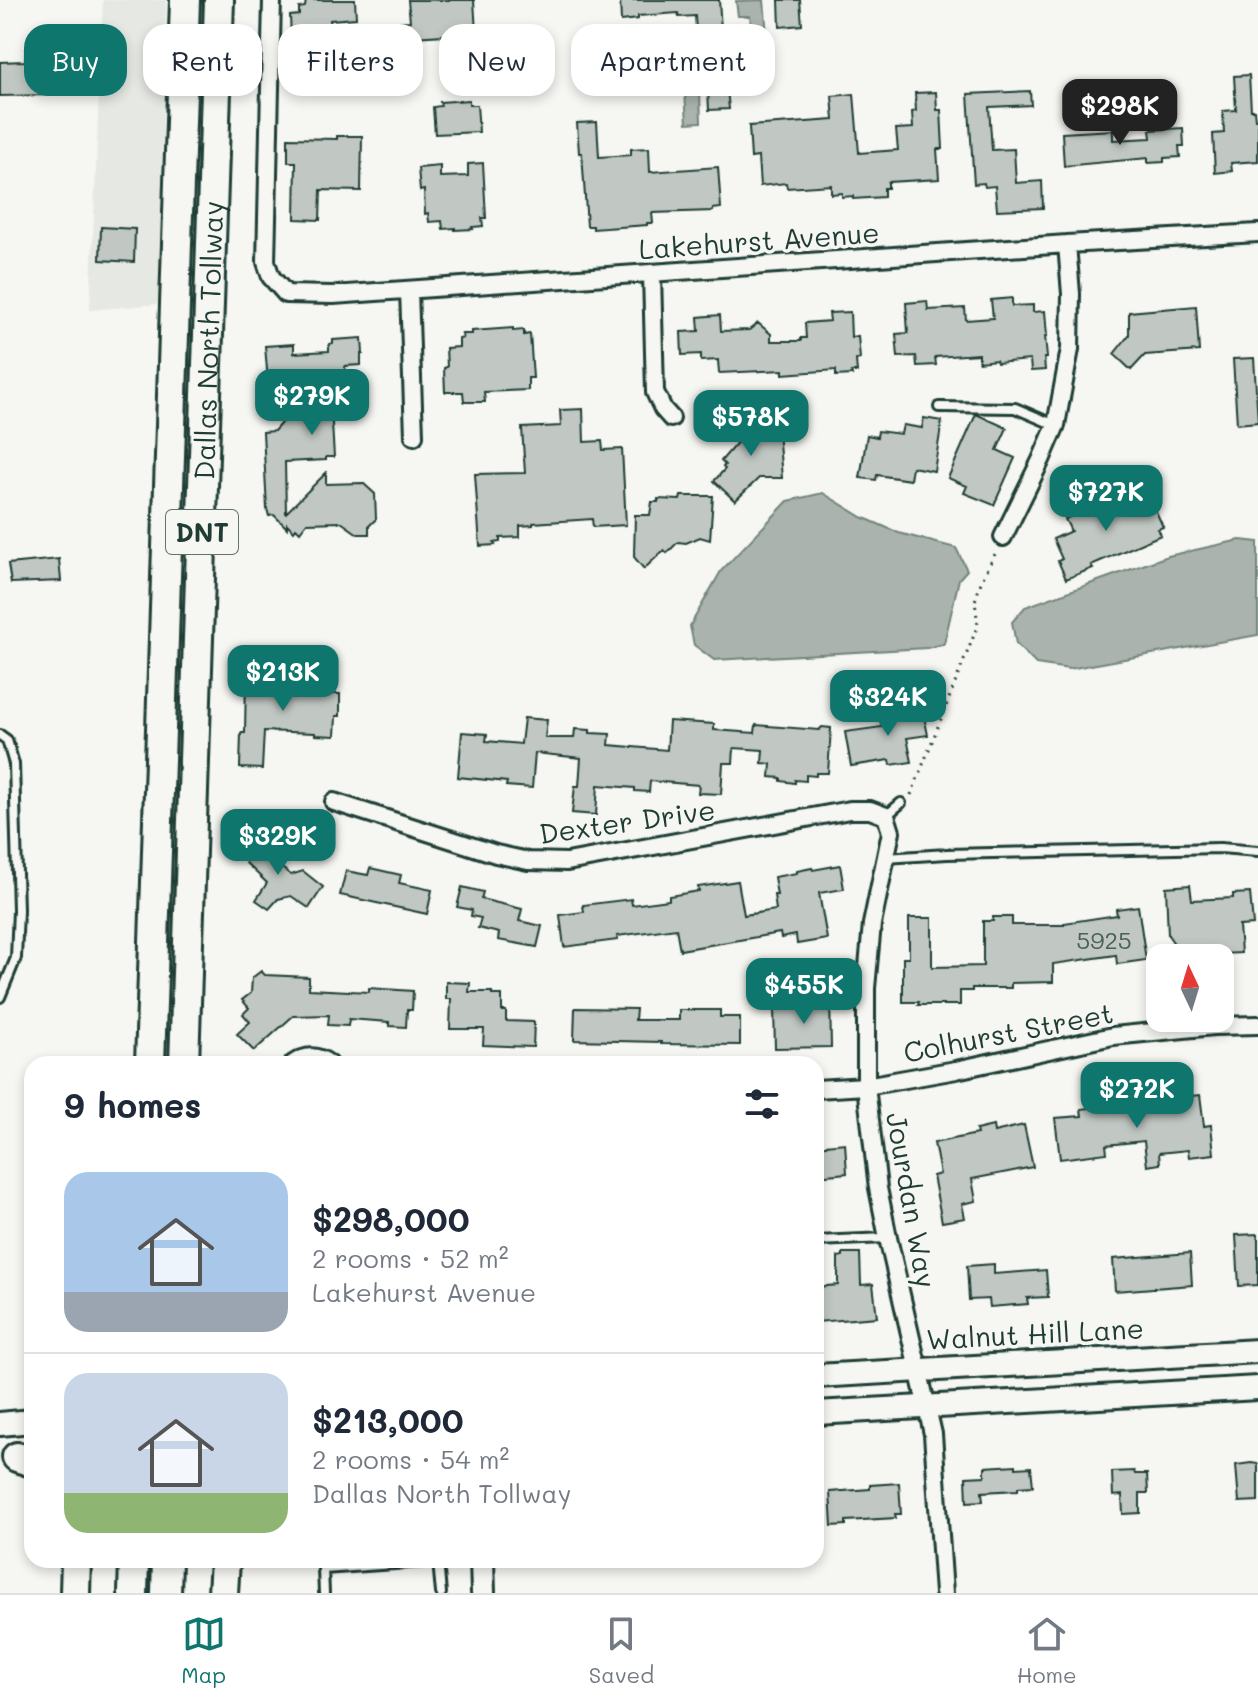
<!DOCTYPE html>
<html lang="en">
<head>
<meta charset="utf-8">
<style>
	:root { --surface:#fff; --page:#f6f6f7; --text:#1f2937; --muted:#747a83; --line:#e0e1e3; --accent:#0f766e }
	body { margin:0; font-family:Mali,sans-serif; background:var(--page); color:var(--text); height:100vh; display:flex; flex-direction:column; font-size:30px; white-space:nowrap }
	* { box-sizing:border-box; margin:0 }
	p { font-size:26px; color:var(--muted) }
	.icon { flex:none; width:44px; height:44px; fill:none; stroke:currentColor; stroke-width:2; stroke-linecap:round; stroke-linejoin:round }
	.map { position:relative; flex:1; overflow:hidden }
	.drawer { position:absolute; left:24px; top:1056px; width:800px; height:512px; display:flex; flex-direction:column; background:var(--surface); border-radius:24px; box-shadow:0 4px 12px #0003 }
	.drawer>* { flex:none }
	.banner { position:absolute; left:24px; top:24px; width:800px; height:72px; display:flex; gap:16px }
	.needle { width:52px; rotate:356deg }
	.fabs { position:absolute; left:1146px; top:944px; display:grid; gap:16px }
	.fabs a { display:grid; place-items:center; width:88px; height:88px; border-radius:16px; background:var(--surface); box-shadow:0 4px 12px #0003; font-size:40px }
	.price { position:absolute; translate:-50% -68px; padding:0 18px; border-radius:16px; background:var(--accent); color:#fff; font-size:26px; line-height:52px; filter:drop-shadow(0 2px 4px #0008) }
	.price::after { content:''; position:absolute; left:50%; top:48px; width:24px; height:18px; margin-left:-12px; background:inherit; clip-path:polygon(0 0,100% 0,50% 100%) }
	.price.current { background:#222; color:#fff }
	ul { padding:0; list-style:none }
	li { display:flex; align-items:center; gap:24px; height:200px; padding:0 40px }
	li+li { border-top:2px solid var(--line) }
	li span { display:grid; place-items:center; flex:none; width:224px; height:160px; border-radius:24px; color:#555 }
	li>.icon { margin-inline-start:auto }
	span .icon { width:96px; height:96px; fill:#fffc; stroke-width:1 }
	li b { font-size:34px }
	h2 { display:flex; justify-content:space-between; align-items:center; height:96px; padding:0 40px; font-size:34px }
	.pill { padding:0 28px; border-radius:24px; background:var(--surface); box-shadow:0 4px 12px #0003; font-size:28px; line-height:72px }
	.pill.current { background:var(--accent); color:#fff }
	.dock { display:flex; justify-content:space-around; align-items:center; height:112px; border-top:2px solid var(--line); background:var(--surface); font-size:22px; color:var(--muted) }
	.dock a { display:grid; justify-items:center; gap:4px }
	.dock .current { color:var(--accent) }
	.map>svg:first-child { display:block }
	.built { fill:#e6e8e4 }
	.water { fill:#aab3ae; stroke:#72847d; stroke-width:2 }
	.building { fill:#c1c8c3; stroke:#1f3d34; stroke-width:2 }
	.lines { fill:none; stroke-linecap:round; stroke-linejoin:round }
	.lane-casing { stroke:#1f3d34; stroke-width:14 }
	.street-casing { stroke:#1f3d34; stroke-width:22 }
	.secondary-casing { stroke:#1f3d34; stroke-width:28 }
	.highway-casing { stroke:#1f3d34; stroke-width:34 }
	.path { stroke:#1f3d34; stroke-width:3; stroke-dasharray:2 6; stroke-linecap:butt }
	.lane { stroke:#f6f6f2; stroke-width:8 }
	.street { stroke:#f6f6f2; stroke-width:16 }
	.secondary { stroke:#f6f6f2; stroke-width:22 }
	.highway { stroke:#f6f6f2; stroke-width:28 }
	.labels { text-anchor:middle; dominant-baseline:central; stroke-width:7; stroke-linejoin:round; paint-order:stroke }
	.number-label { font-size:24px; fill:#486058 }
	.shield { fill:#f6f6f2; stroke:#60746d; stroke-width:2 }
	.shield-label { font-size:26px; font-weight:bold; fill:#1f3d34 }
	.street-label { font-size:28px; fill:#1f3d34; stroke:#f6f6f2 }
</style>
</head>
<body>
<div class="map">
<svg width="1258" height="1593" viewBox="0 0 1258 1593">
	<rect width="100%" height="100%" fill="#f6f6f2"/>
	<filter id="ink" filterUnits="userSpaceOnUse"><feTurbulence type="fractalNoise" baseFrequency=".0125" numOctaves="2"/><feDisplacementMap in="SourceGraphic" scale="16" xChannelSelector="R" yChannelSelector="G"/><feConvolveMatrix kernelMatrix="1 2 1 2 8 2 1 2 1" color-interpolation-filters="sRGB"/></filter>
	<g filter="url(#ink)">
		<path class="built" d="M103,0H166L159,304L90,310Z"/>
		<path class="water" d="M764,0L767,35L752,36L750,16H738L736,1Z
			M700,91L701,122L687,123L685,92Z
			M823,493L862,517L899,533L956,548L967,570L959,579L944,644L927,648L714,660L694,645L690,626L721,571L788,501Z
			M1240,540L1258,542V635L1069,669L1036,664L1016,644L1012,622L1025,607L1168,556Z"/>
		<path class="building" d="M306,0H355L356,18L330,20L332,38H325L327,66L306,67L303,37H291L290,16L299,15V8L305,7Z
			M408,0H474L476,33L413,37L414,46L399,47L398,22L410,21Z
			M620,0H719L722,43L697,45L695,16L679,17L678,13L638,16V19L621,21Z
			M779,0H800L802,25L780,27Z
			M26,48L54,49V95L0,96V62L25,61Z
			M1249,75L1251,110H1254L1255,119H1258V161L1231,163L1232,171L1215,173L1213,134L1224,133L1223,111L1236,110L1234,76Z
			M727,89L729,109L709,110L708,90Z
			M1030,91L1031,105L989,107L992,150L1014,149L1016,183L1042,181L1043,208L997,210L995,186L985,187L984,183L974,184L968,94Z
			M936,92L937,110H941L943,149H937L939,179L888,182V188H884V197L853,199V196L842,197V193L831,194V185L787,188L786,183L760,186L758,157L751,158L749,126L834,120L832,96L854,94L859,153L898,150L896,129L913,128L912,112L916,111L915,93Z
			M469,100V105H477L479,132L435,134L433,107L441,106L440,102Z
			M597,122L599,157L631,155V149L649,148L650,172L718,167L721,208L713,209V211L652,213L653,223H647V225L593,229V226H587L582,153H579L577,123Z
			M1183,128L1184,146H1179L1180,157L1164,158V162L1148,163V158L1064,166L1062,133L1113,130V140L1151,138L1150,130Z
			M337,136H362L361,191L321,190L320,220L295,219L296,162H288V138L337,139Z
			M483,163L486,218H482L483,226L472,227L473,229L455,230V228L443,229L442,221L429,222L428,213L425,214L424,190L420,191L418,168L440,166V177L468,176V164Z
			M101,227L135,229L134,262L100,260Z
			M1012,298V306L1033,305V312L1045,311L1047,336H1045L1047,358H1044L1045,370L1031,371L1030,360L997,363L996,360L979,362V354L935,357L936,365L917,366L916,356L898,357L896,334L908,333L906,303L927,301L928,310L965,308L966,320L993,318L991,300Z
			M1196,306L1199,351L1145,355L1131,370L1114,354L1129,335V312Z
			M850,312L851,337L858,336L860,359L856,360L857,372H851L852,375L836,376V370L783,374V370L719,373L718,360L701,361V354L682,355L681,332L699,331L698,317L720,315L721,331L749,330L758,323L771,334V341H801V338H806L805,323L830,321L829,313Z
			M513,328V331L524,330V335L530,334L533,378H528V390L484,392L485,402H464L463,392H445L444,368L447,367L446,348L459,347V339L463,338L462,334H472V331Z
			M362,338L363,354H361V365L345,366L347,389L330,390L334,457H326V460L285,462L286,513L326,473V484L363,483L375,494L376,519L369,526V534H358L341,522L307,523L300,532L296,528L294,531L287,524V528L274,515L269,516L267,509L263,432L274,431L309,391L269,394L265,346L294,344V353L329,351V344L333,343V340Z
			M1254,358L1258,422L1237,424L1233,359Z
			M583,409L584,442L602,441L603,450L622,449L626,525L593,527L592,519L533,523V525L520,526V537L500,538V542L494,543L495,545L480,546L475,474L525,473L522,428L561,426L560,410Z
			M760,412L761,432L778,431L782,478H759L735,501L714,481L725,469L723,467L725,465L721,461L741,438L740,413Z
			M976,414L1007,428L997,450L1015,458L994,505L964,493L967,486L948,478Z
			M924,418L942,421L934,471L912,467L910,480L877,475L876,480L860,478L867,435L877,437L878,431L901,434L903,425L922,428Z
			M1147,491L1163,527L1158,529L1161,535L1091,565L1093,568L1066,579L1058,561L1062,559L1053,539L1071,531L1065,519L1102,502L1104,508Z
			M681,496H713L710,540L700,537L686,543L678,542L667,553L664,550L644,569L634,557L635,515H650L652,502H658V499L680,500Z
			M59,559L61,581L11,583L8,564Z
			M263,671L294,672V693L340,694V716H336L335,736L315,735V733L264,731L262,769L240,768L241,733H245L246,676L263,677Z
			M921,702L928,735L907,738L912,762L891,765L890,760L851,766L845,732L882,727L880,713L908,708V705Z
			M524,718L547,720L545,738H574L575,729L590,730V733L610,734L609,745L667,750L669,721L714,724V730L755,733L756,725L819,730L822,727L831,728L828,773H816V776L806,775V781L795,780V783L781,781V778L770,777L771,764L762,763L763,750L734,748L733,763H723L721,794L698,793L699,785L650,781L649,792L635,791V788L598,785L596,815L572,813L575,786H579L581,758L535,753L532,788L506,786L507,782L458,777L462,732L487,734L486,741L521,744Z
			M264,834L266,856L291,875L303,871L323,887L309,908L291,896L278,899L269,909L256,900L267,883L246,863L243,837Z
			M840,865L844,889L819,893L827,939L797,944L796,935L781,938L780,933L680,950L676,928L617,936L618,940L564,947L560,915L584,912L583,905L631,899L632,905L669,900V896L699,891L698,887L738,881L744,915L776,910L774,895H777L774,877L797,873V871L812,868L813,870Z
			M370,868L401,875L399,883L432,890L427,914L340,895L346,871L368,875Z
			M1190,885L1192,900L1233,898V894L1250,893L1253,925L1239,926L1241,953L1221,954V948L1198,949L1190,958H1166L1175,945L1168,935L1166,887Z
			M462,887L483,892L481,899L522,909L519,921L542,926L537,947L498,940L499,933L478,928L481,918L471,916L472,910L457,907Z
			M1138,906L1146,960L1117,964L1116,955L1053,964V982L1011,983V988H972V991H960V1005H918L919,1002H903V958H909V918H932V967L983,966V921H993V917H1012V925H1064V923L1117,915L1116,909Z
			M261,971L265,975L309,977V989L369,992V988L413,991L412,1010H407L406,1027L389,1026V1022L349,1019L348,1026L328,1025L329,1015L293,1016L254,1051L237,1034L250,1022L243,1014L249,1008L242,1000L251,993L252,978Z
			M446,982L470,983L469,992H492V995H502V1011H506V1021L534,1022L533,1047L483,1045L484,1029H450L451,999H446Z
			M830,996L831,1047L775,1048L774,1008H814V997Z
			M575,1008L636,1009L635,1020H679V1010H720V1017H740V1045L661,1044V1042L574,1040Z
			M1200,1095L1204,1126L1211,1125L1214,1154L1189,1157L1188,1150L1159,1153L1160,1164L1147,1166L1144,1141L1106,1145L1107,1153L1060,1159L1055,1118L1082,1116L1081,1109L1104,1106V1109L1133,1106V1110L1183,1104L1182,1097Z
			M1024,1125L1033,1167L972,1179L976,1201L962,1204L965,1218L942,1222L933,1176L940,1174L934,1143L977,1134L976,1130L993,1126L994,1132Z
			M845,1143L847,1173L816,1176V1146Z
			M1258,1234V1285L1239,1286L1236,1235Z
			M843,1253H860L861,1285L873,1284L877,1317L816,1322V1287L838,1285V1257L843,1256Z
			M1190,1253L1192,1285L1115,1291L1113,1259Z
			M994,1264V1274L1046,1270L1048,1297L1027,1298L1028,1304L990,1307L989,1299L969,1300L967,1266Z
			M1251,1463L1258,1464V1501L1239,1502L1236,1465Z
			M1016,1465V1468L1031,1467L1033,1486L1018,1487V1490L982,1492L983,1501L967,1502L966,1477L985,1476V1467Z
			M1134,1471L1135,1474H1147L1148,1493H1140V1513L1123,1514L1122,1495L1113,1496L1112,1472Z
			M899,1483L901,1514H895L896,1518L846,1521V1525L832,1526L830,1492L870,1489V1485Z"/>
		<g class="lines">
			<g class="lane-casing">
				<path id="lane" d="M939,407L1015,408L1055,425
					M0,735L7,740L14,764L18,910L16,958L0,997
					M886,816L901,803
					M886,858L947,854L1220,848L1258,851
					M816,1241L888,1238
					M324,1593L323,1569L438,1561L441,1593"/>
			</g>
			<g class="street-casing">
				<path id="street" d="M272,0L266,262L271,277L286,294L333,295L1067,244L1258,233
					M652,274L655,392L663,409L671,418
					M409,290L414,436
					M1003,537L1041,460L1056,425L1070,349L1071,294L1067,244
					M334,802L496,854L528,861L567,862L850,810H870L886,816L891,832L872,924L866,988V1086L878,1188L888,1238L933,1434L944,1593
					M293,1064C306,1055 317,1055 329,1064
					M816,1089L866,1086L956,1070L1113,1036L1214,1026L1258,1025"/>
			</g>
			<g class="secondary-casing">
				<path id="secondary" d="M816,1376L1258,1351
					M816,1413L1258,1388
					M0,1424L32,1421
					M482,1560L483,1593"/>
			</g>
			<g class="highway-casing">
				<g id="highway">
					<path d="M150,1064L185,0"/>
					<path id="s1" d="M184,1064L219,0"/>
					<path d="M17,1457L32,1462"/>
					<path d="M75,1593L76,1560"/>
					<path d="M133,1593L134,1560"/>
					<path d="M166,1593L167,1560"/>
					<path d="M223,1593L225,1560"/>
				</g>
			</g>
			<path class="path" d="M911,795L978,625L975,601L981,582L996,552"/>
			<use href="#lane" class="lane"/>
			<use href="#street" class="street"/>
			<use href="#secondary" class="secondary"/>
			<use href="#highway" class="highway"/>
		</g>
	</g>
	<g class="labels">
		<g class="number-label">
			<text x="1104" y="939">5925</text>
		</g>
		<rect class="shield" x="166" y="510" width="72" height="44" rx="6"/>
		<g class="shield-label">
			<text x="202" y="532">DNT</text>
		</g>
		<g class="street-label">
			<text transform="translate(759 240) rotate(-4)">Lakehurst Avenue</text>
			<text stroke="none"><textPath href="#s1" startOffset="724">Dallas North Tollway</textPath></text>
			<text transform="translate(627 821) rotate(-8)">Dexter Drive</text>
			<text transform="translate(1008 1032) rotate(-11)">Colhurst Street</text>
			<text transform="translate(912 1200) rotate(80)">Jourdan Way</text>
			<text transform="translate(1035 1333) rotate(-3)">Walnut Hill Lane</text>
		</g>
	</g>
</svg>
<div class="fabs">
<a><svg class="needle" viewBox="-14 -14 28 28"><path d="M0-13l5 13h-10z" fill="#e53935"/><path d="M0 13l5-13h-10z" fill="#747a83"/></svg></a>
</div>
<b class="price current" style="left:1120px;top:147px">$298K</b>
<b class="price" style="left:312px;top:437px">$279K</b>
<b class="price" style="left:751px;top:458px">$578K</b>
<b class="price" style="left:1106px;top:533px">$727K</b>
<b class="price" style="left:283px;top:713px">$213K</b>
<b class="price" style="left:888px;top:738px">$324K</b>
<b class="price" style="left:278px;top:877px">$329K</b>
<b class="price" style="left:804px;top:1026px">$455K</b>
<b class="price" style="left:1137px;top:1130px">$272K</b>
<div class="banner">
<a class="pill current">Buy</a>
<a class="pill">Rent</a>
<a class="pill">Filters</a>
<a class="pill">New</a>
<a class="pill">Apartment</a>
</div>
<section class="drawer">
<h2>9 homes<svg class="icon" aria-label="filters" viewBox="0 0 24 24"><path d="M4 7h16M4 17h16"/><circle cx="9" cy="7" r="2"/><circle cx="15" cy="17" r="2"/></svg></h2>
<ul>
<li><span style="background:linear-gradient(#a9c7e8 75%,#9aa5b1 0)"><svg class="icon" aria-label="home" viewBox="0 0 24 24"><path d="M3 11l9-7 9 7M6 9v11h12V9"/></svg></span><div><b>$298,000</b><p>2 rooms · 52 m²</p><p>Lakehurst Avenue</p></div></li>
<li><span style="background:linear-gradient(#c9d6e8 75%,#8fb573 0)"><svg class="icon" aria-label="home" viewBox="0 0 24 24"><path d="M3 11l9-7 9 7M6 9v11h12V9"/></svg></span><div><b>$213,000</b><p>2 rooms · 54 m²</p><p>Dallas North Tollway</p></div></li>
</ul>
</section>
</div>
<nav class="dock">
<a class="current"><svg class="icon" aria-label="map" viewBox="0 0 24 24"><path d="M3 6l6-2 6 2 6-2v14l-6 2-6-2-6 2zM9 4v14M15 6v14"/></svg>Map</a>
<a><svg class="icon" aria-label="saved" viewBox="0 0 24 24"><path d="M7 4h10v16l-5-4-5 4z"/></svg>Saved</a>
<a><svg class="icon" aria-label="home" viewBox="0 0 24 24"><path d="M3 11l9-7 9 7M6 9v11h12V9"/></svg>Home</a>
</nav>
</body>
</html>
